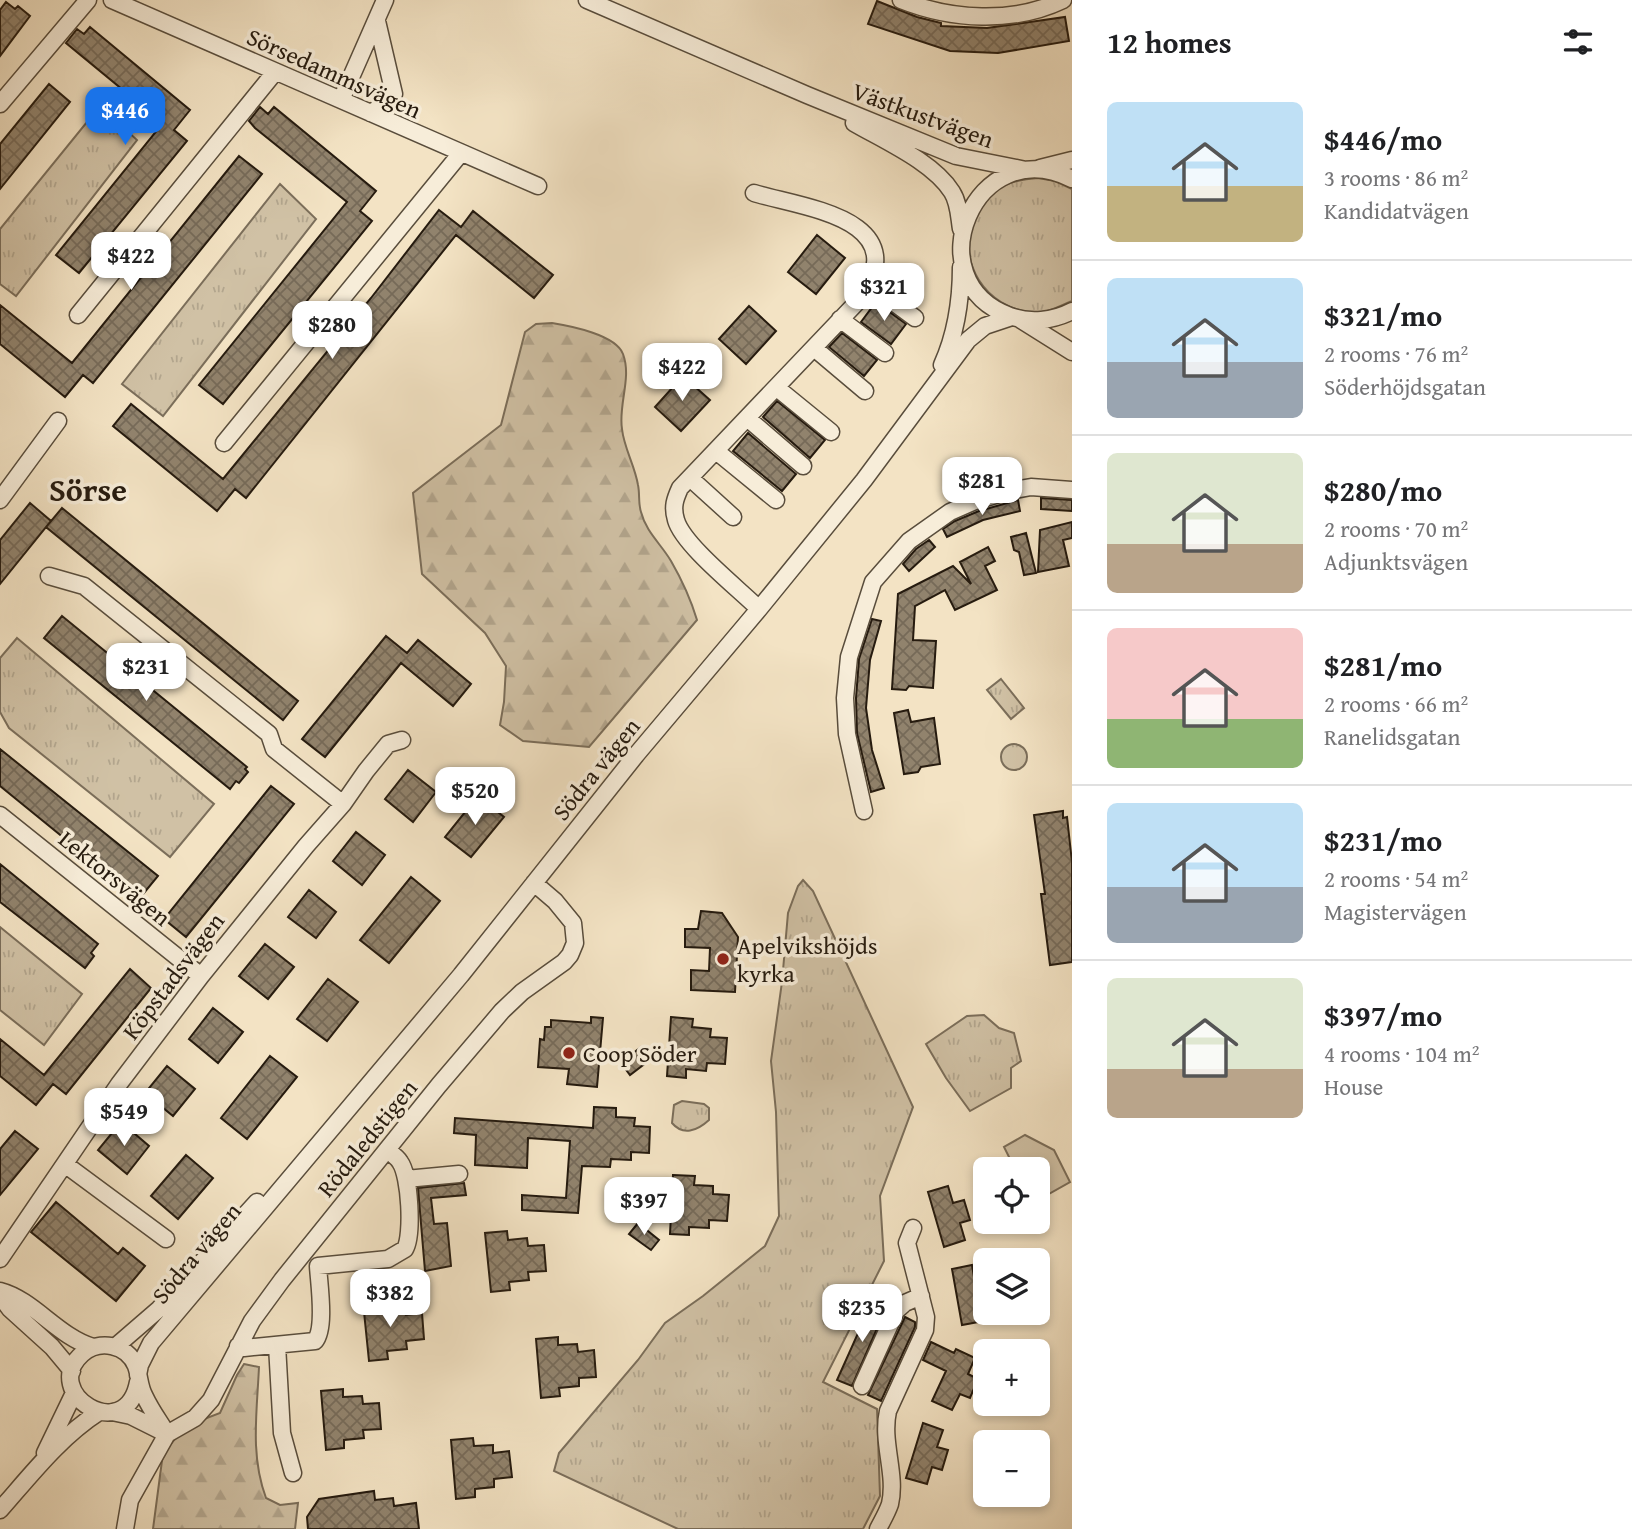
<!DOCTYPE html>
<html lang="en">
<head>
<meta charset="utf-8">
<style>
	:root { --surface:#fff; --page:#f6f6f6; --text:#202124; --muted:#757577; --line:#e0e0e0; --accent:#1a73e8 }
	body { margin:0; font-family:"Gentium Book Plus",serif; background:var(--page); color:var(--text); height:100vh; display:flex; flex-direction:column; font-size:26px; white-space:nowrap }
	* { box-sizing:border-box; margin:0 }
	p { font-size:23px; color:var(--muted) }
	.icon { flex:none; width:38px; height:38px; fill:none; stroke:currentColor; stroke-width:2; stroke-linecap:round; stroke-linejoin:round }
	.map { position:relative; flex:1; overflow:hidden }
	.details { display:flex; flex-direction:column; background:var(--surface); width:560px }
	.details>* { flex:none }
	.buttons { position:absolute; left:973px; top:1157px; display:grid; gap:14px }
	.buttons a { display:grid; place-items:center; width:77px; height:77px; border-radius:10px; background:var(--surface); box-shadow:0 4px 10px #0003; font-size:35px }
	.price { position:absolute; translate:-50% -60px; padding:0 16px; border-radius:14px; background:#fff; color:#222; font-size:23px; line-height:46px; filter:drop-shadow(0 2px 4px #0008) }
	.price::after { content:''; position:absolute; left:50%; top:42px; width:21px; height:16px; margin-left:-10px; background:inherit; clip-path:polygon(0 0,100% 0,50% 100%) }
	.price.on { background:var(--accent); color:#fff }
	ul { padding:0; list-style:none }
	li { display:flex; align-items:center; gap:21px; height:175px; padding:0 35px }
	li+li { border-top:2px solid var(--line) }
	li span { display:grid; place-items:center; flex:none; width:196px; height:140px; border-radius:10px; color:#555 }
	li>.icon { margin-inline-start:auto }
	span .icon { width:84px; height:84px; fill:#fffc; stroke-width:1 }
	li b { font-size:30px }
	h2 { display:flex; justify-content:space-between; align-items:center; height:84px; padding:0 35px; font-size:30px }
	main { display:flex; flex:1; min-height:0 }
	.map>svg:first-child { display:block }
	.grass { fill:url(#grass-tufts); stroke:#7b6e5a; stroke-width:2 }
	.forest { fill:url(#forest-firs); stroke:#7b6e5a; stroke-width:2 }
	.pitch { fill:#d0c1a5; stroke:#7b6e5a; stroke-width:2 }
	.building { fill:url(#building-cross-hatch); stroke:#261b0f; stroke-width:2 }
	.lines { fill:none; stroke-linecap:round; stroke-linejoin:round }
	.minor-casing { stroke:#594d3c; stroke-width:19 }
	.minor { stroke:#f7edd9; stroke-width:16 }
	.poi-dot { fill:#8f2418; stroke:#f7edd9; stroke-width:2.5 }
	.labels { text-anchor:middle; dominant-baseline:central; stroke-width:7; stroke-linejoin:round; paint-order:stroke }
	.street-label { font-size:24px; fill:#261b0f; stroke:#f7edd9 }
	.poi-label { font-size:24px; fill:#261b0f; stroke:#f7edd9; text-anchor:start }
	.district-label { font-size:32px; font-weight:bold; fill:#261b0f; stroke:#f7edd9 }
</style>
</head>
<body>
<main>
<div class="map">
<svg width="1072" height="1529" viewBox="0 0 1072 1529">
	<defs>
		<pattern id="grass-tufts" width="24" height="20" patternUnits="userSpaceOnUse" patternTransform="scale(1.75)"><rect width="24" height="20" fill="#d0c1a5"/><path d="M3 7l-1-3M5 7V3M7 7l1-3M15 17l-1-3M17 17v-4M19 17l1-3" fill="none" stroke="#b2a58d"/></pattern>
		<pattern id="forest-firs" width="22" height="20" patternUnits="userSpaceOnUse" patternTransform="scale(1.75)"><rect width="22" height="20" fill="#d0c1a5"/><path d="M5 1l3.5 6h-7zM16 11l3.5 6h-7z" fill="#b2a58d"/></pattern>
		<pattern id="building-cross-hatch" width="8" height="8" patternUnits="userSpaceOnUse" patternTransform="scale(1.75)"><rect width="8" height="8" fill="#91836d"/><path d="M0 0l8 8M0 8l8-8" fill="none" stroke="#766a58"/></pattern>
	</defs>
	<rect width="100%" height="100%" fill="#f3e3c4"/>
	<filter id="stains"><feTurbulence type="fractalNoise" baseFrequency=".00286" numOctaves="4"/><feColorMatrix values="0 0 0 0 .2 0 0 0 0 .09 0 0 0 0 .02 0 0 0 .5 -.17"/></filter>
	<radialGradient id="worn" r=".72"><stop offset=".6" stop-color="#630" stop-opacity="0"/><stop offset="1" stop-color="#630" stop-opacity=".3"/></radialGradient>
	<path class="grass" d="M100,106L137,140L16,296L0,284V229Z
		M1038,178L1055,181L1072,189V301C1062,305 1052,311 1042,312C1028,314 1013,309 1001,302C964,279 957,228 988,196C1001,183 1021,179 1038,178Z
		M280,184L316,219L163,416L122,384Z
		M17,638L214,804L170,857L9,728L0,712V658Z
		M1001,679L1024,708L1011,719L987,690Z
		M1001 757a13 13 0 1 1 26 0a13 13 0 1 1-26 0Z
		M803,880L813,891L913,1107L880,1196L884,1261L823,1382L877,1409L880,1496L863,1529H678L554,1471L559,1453L638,1360L665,1323L703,1296L765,1246L779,1216L776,1112L771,1061L782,982L788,913L798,886Z
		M0,927L82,994L44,1045L0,1010Z
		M984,1015L999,1028L1014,1033L1021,1061L1011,1068V1088L970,1111L946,1078L926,1044L967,1016Z
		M682,1101L704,1104L709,1108V1120C697,1131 683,1136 672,1123L674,1105Z"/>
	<path class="forest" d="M552,323C571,326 616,335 623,354C632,378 618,405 622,429C624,448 635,466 638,485C640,494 638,503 641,512C646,532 661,544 671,561C682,580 691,600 697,620L589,747L523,741L500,725L504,702L506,666L485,633L422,574L413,493L501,425L525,332L536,324Z
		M244,1364L259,1367C257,1412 250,1455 266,1498L280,1505L298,1503L295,1529H153L163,1453L186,1426L220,1413L237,1375Z"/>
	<path class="pitch" d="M1025,1135L1054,1150L1070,1182L1038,1200V1169H1015L1004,1147Z"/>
	<path class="building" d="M877,1L917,17L941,23V26L987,28L1065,17L1069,41L998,53L950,51L868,24Z
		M6,2L15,9L18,6L30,16L0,56V10Z
		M90,27L190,110L174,130L187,141L79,273L56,255L163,123L66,43L77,29L84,34Z
		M49,84L70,102L0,189V144Z
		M260,107L268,114L274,107L376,191L360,211L372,221L223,404L199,385L347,202L255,128L249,121Z
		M239,156L262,174L93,383L83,375L65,397L0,344V305L72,363Z
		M439,210L461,227L473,211L553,275L534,298L456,235L246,498L235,489L217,511L113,426L131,404L223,479L371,298Z
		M817,235L845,258L816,294L788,272Z
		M876,302L906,324L891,344L861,322Z
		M749,306L776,331L746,364L719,339Z
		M842,333L877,360L864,376L829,347Z
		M683,376L710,400L681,431L655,407Z
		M777,401L825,440L810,458L763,417Z
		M748,433L796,474L782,491L733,451Z
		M1041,498L1072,500V511L1041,509Z
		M1018,500L1020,511L983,520L947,537L943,529L955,521L979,511Z
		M30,503L51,521L0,584V540Z
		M62,508L298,701L283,720L46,527Z
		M1072,522V538L1063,540L1069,566L1038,572L1040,530Z
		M1026,533L1036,573L1024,575L1019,552L1014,550L1011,537Z
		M929,540L935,547L909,571L903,564L916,549Z
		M988,547L995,561L985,566L997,590L955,610L945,590L915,606L913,640L936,641L933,688L909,686L906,690L892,689L898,594L953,566L971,584L960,562Z
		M62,616L247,767L245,769L248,772L239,783L236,781L230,789L44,638Z
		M872,619L881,621L870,660L866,708L872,750L884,788L871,792L857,733L856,698L859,659Z
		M386,636L407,653L418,640L471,684L453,706L401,663L325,757L302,739Z
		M908,710L911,722L934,718L940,764L921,767L918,772L904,774L894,713Z
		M0,749L158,876L139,899L0,786Z
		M408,770L436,792L413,822L385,799Z
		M271,786L294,804L186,937L164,919Z
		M478,796L504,817L471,857L445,837Z
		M1063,811V818L1067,817L1072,862V962L1050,965L1041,894H1045L1034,815Z
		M356,832L385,855L362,885L333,861Z
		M0,864L98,944L91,953L94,956L85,968L0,902Z
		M411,877L440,901L389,963L360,940Z
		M309,890L336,912L316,938L288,917Z
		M701,911L722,913L738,937L735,992L691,990V970L709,971L710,948L685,947V929H698Z
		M265,944L294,967L268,999L239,976Z
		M130,969L151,988L66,1094L53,1084L36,1105L0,1076V1039L44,1075Z
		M328,979L358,1002L327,1041L297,1019Z
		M213,1008L243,1032L218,1063L189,1039Z
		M591,1017L603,1018L597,1087L567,1084L569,1069L538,1067L540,1039L544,1040L545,1027H551V1020L591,1023Z
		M671,1017L693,1019L692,1027L711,1029L710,1037L727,1038L725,1064L707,1063L706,1071L686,1069V1078L667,1076Z
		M641,1047L651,1059L630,1075L621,1063Z
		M270,1056L297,1077L247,1139L221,1118Z
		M167,1066L195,1089L173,1116L145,1093Z
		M594,1107L616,1108V1117L635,1118L634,1126L650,1127L649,1153L631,1152V1160L611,1159L610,1167L582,1166L578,1213L522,1210V1195L566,1198L570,1141L528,1138L527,1168L475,1165L476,1135L454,1133L455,1118L593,1128Z
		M121,1122L149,1146L127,1174L98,1150Z
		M15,1131L38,1149L0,1195V1149Z
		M186,1155L213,1178L178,1219L151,1196Z
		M673,1175L695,1176L694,1185L713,1186V1194L729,1195L727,1221L709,1220V1228L689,1227V1235L670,1234Z
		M464,1183L466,1195L431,1198L434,1224L447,1223L451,1266L425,1271L418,1188Z
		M948,1186L953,1203L964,1200L970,1220L960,1223L965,1240L944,1247L928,1192Z
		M56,1202L118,1254L123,1248L145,1266L116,1301L31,1232Z
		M638,1223L659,1240L651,1250L629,1234Z
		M507,1231L508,1240L527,1238L528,1246L544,1245L546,1271L528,1272L529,1280L509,1282L510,1290L491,1292L485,1233Z
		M972,1265L975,1283L985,1281V1302L980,1303L984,1321L962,1325L952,1269Z
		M385,1300L386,1308L405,1307L406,1315L422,1313L424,1339L406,1341L407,1349L387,1351L388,1359L369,1361L363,1302Z
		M872,1302L886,1308L852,1386L837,1380Z
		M905,1317L915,1322V1327L881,1401L868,1395Z
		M558,1337V1345L577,1344L578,1352L594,1350L596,1377L579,1378V1386L559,1388L560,1396L541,1398L536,1339Z
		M931,1342L954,1353L956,1349L975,1358L968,1374L978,1379L970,1398L960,1394L952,1410L932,1401L946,1371L923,1360Z
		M343,1389V1397L362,1396L363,1404L379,1403L381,1429L363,1430L364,1438L344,1440V1448L326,1450L321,1391Z
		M923,1423L943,1430L937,1447L948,1450L942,1470L932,1467L927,1484L906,1478Z
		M473,1438L474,1446L493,1445V1453L509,1451L512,1477L494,1479V1487L475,1489V1497L456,1499L451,1440Z
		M374,1491L375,1500L393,1498L394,1506L416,1503L419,1529H308L307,1517L319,1499Z"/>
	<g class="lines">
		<g class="minor-casing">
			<path id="minor" d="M112,0L538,186
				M587,0L807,95L956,156L1026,170
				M901,0C951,20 1013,24 1063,0
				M341,100L385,0
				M0,104L88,0
				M370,113L390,102L394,94L377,21
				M854,123C885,141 933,162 952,192C959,203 959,217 961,229
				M1040,168L1072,160
				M1072,179C975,130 913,281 1010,316C1030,323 1053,321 1072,311
				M754,193C804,208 913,218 862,297L680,488C675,499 672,507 676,520C683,545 739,589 759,609
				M870,285L915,318
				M78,315L275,72
				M840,319L885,353
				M1021,320L1072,352
				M814,348L865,391
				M942,365C956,334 961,301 961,267
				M777,388L831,432
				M747,418L803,466
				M224,443L461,153
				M716,451L776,500
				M690,478L733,517
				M0,500L58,421
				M49,576L84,586L269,734L274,749L343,804
				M864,811L847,734L845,698L849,657L873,582L909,541L950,512L975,501L1009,491L1031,487L1072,490
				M0,815L201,976
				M66,1165L166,1239
				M406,1179L459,1174
				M0,1259L119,1084L201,976L306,846L343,804L366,771L388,744L402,740
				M0,1291C34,1300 57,1336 93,1347
				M0,1296L10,1309L52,1347L72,1371
				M277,1345L282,1433L293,1473
				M238,1346L244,1348L315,1341C326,1328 319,1284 318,1266L388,1259L405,1249C413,1235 410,1176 400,1162C397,1157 392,1154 388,1151
				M115,1347L159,1309L257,1202
				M138,1375L140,1365L151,1343L461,975L636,755L759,609L864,480L968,340L985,326L1012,317
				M138,1382C126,1447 39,1393 82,1354C99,1339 127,1344 136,1366C140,1377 139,1387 145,1397C151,1410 160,1422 167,1434
				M862,1386L896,1311L905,1303L921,1296
				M112,1412L131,1416L167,1434
				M45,1453L74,1393
				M0,1510C30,1476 60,1437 99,1412
				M125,1529L130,1500L167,1434L195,1418L211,1400L252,1321L282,1280L439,1085L502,1011L522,992L564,962L570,955L575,943L573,923L555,901L534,883
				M878,1529C882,1521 887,1513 890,1504C897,1474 881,1442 888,1411L925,1330L926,1317L907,1243L913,1228"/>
		</g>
		<use href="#minor" class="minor"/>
	</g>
	<g class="poi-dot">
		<circle cx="723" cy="959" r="7"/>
		<circle cx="569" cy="1053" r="7"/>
	</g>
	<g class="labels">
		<g class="street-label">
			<text transform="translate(334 73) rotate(24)">Sörsedammsvägen</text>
			<text transform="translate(923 115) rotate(20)">Västkustvägen</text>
			<text transform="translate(596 769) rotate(-51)">Södra vägen</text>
			<text transform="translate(115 878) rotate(39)">Lektorsvägen</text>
			<text transform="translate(173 976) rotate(-53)">Köpstadsvägen</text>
			<text transform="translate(367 1138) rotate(-51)">Rödaledstigen</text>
			<text transform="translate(196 1253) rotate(-50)">Södra vägen</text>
		</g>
		<g class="poi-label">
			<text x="737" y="945">Apelvikshöjds<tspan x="737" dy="28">kyrka</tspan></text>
			<text x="583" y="1053">Coop Söder</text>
		</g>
		<g class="district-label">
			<text x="88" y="489">Sörse</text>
		</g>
	</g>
	<rect width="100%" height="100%" filter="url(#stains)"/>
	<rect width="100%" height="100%" fill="url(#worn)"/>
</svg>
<div class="buttons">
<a><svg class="icon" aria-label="locate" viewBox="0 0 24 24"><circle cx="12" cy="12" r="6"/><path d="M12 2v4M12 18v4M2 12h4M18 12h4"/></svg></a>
<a><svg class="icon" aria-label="layers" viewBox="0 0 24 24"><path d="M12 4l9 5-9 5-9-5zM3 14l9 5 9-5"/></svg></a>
<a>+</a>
<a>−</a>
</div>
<b class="price on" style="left:125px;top:147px">$446</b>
<b class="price" style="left:131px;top:292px">$422</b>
<b class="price" style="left:884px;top:323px">$321</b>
<b class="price" style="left:332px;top:361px">$280</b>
<b class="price" style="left:682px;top:403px">$422</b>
<b class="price" style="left:982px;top:517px">$281</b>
<b class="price" style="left:146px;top:703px">$231</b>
<b class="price" style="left:475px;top:827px">$520</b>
<b class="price" style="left:124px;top:1148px">$549</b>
<b class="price" style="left:644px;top:1237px">$397</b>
<b class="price" style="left:390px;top:1329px">$382</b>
<b class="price" style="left:862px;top:1344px">$235</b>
</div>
<section class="details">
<h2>12 homes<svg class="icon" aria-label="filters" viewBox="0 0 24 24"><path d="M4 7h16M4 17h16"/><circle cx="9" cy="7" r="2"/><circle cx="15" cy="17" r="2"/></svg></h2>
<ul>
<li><span style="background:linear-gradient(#bfe0f5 60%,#c2b280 0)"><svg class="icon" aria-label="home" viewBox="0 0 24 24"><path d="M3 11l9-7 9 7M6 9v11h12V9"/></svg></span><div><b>$446/mo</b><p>3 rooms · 86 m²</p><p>Kandidatvägen</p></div></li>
<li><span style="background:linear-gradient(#bfe0f5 60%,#9aa5b1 0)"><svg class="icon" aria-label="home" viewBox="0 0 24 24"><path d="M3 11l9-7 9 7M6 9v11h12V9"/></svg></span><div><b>$321/mo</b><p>2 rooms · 76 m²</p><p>Söderhöjdsgatan</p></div></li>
<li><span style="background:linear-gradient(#dfe7d0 65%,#b9a48a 0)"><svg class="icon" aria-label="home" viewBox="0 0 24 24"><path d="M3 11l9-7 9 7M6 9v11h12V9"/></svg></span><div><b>$280/mo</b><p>2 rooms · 70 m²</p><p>Adjunktsvägen</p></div></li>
<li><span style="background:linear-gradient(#f6c9c9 65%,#8fb573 0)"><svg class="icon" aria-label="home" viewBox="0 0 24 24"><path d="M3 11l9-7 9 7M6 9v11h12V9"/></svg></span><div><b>$281/mo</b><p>2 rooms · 66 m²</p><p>Ranelidsgatan</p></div></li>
<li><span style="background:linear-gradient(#bfe0f5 60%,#9aa5b1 0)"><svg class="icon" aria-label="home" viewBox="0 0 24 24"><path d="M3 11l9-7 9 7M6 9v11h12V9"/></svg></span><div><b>$231/mo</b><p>2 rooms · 54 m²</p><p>Magistervägen</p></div></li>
<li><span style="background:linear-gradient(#dfe7d0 65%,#b9a48a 0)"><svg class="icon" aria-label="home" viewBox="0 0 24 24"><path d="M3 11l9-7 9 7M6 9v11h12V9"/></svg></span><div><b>$397/mo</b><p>4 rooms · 104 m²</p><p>House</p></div></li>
</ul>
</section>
</main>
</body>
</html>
